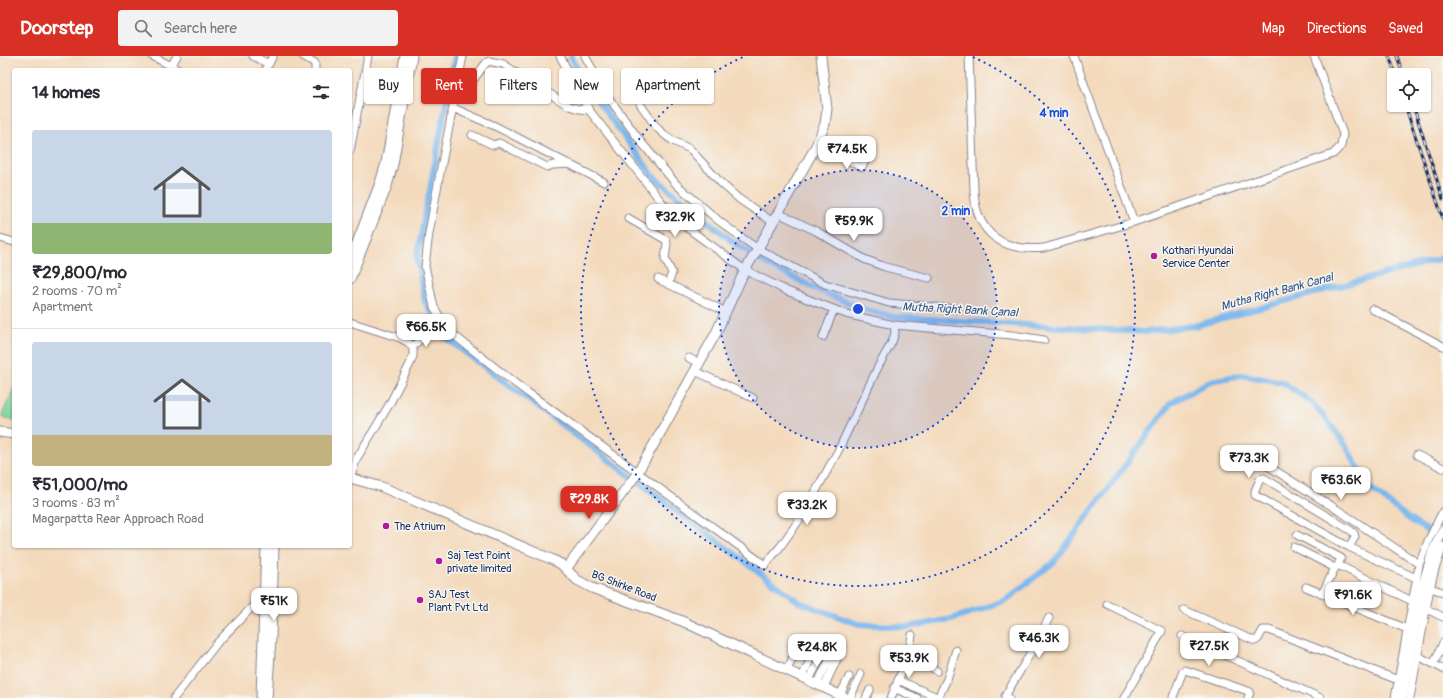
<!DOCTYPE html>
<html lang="en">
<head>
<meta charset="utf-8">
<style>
	:root { --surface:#fff; --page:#f2f2f3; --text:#2b2b33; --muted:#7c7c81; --line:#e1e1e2; --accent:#d93025 }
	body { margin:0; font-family:Pangolin,sans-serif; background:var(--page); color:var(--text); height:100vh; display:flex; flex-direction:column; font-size:15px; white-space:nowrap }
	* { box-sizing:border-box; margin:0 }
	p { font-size:13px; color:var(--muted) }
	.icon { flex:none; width:22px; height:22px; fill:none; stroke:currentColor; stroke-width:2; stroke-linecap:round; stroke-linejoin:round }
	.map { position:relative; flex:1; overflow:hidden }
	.drawer { position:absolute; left:12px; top:12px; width:340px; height:480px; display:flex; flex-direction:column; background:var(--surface); border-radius:4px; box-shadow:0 1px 3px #0004 }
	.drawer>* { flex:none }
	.top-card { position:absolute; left:364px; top:12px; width:380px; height:36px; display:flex; gap:8px }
	.tools { position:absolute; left:1387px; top:12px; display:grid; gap:8px }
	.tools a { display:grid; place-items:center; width:44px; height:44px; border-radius:4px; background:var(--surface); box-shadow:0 1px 3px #0004; font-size:20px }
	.price { position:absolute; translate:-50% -34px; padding:0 9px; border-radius:8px; background:#fff; color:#222; font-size:13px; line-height:26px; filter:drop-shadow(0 1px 2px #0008) }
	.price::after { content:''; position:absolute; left:50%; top:24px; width:12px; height:9px; margin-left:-6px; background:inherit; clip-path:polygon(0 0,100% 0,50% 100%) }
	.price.on { background:var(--accent); color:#fff }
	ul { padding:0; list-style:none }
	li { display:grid; align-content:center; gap:8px; height:212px; padding:0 20px }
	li+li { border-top:1px solid var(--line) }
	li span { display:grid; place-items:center; height:124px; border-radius:4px; color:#555 }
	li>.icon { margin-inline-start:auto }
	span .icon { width:72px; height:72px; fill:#fffc; stroke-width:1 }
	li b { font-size:17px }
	h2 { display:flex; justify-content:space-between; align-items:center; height:48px; padding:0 20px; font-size:17px }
	.pill { padding:0 14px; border-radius:4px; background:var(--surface); box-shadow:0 1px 3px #0004; font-size:14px; line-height:36px }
	.pill.on { background:var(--accent); color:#fff }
	header { display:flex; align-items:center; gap:24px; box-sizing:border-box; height:56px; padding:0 20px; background:var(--accent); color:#fff }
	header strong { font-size:19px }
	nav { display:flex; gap:22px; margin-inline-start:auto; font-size:14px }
	.search { width:280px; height:36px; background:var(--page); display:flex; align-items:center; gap:10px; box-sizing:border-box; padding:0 14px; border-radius:4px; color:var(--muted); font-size:15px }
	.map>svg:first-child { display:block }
	.green { fill:#7fd79d; stroke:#4d837e }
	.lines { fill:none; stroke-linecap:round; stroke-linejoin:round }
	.canal { stroke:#7ab7ed; stroke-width:6 }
	.minor-casing { stroke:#88848d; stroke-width:9 }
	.tertiary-casing { stroke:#88848d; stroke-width:11 }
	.minor { stroke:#fff; stroke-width:7 }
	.tertiary { stroke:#fff; stroke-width:9 }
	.rail-casing { stroke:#1b2f5e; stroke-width:3 }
	.rail { stroke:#f6f6f2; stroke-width:1.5; stroke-dasharray:4.5; stroke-linecap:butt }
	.ring { fill:none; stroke:#1d4ed8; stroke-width:2; stroke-dasharray:2 4 }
	.poi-dot { fill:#b5179e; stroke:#f6f6f2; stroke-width:1.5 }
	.labels { text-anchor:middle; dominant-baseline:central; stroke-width:3; stroke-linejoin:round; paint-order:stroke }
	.poi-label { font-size:11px; fill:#1b2f5e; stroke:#f6f6f2; text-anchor:start }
	.street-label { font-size:11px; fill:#1b2f5e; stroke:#f6f6f2 }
	.water-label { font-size:12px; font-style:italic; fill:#385889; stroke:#f6f6f2 }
	.centre { fill:#1d4ed8; stroke:#f6f6f2; stroke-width:2 }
	.ring-label { font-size:12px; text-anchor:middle; font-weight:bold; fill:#1d4ed8; stroke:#f6f6f2; stroke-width:3; stroke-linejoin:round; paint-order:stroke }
</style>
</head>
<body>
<header>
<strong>Doorstep</strong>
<div class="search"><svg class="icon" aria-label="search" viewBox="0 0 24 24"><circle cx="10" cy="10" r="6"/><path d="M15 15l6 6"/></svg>Search here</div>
<nav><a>Map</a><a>Directions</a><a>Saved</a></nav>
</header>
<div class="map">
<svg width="1443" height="642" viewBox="0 0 1443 642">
	<rect width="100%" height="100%" fill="#f6f6f2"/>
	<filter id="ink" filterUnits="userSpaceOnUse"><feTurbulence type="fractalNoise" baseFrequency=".025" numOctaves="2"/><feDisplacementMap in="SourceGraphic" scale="8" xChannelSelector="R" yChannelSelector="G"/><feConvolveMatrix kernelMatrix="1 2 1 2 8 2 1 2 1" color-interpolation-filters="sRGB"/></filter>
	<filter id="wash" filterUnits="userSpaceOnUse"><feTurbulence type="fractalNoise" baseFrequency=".012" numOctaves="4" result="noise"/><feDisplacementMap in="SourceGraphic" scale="16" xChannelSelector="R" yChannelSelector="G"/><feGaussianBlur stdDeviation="0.9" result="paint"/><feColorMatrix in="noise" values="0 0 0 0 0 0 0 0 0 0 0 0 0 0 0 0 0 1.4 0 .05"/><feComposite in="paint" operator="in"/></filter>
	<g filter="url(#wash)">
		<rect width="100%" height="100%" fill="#f4dabc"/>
		<path class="green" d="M14,332V365L1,361Z"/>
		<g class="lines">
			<path class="canal" d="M455,0L417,202L425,246L446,282L799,546L858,568L907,571L952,563L1006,544L1054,506L1171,347L1210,325L1241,319L1282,326L1313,347L1343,385L1369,431L1409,463L1443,485
				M571,0L586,29L654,121L733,186L767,208L820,235L867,254L893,261L1145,276L1194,270L1443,202"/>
		</g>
	</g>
	<g filter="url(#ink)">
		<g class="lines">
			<g class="minor-casing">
				<path id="minor" d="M152,0L179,14
					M253,0L269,8
					M303,0L315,7V14
					M463,0L440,117L429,177L425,210L434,251L444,268L455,280L516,328L765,509L780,491L802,460L838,395L878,311L892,286L895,277L894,269
					M560,0L589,54L675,163L745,214L787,235L846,258L894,269L1012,279L1044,284
					M585,0L606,38L641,86L677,129L719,165L742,182L758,193L825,228L889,247L956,253
					M969,0L974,135C976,178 1003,196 1044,192L1134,166L1333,98L1341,90L1343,78L1314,0
					M1074,0L1134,166
					M171,10L177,0
					M265,14L273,0
					M456,37L467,32L486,7L489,5L503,8L569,50L579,53L589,54
					M640,48L657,72L666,80L673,85L690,93L721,127L739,143L773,166
					M453,52L495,70L604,126
					M472,79L493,89L499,87L547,111L553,109L570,108
					M816,89L862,111L868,99
					M350,95L368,0
					M778,157L816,175L864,203L885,211L929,222
					M628,162L666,184L667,187L665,203L672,217L668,228
					M0,182L14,186
					M658,223L726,256
					M1372,253L1443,290
					M350,266L400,282L409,287L413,293V300L410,308L389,349L357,402L350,422
					M823,281L834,253
					M412,291L427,277
					M689,302L699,307
					M695,315L753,342
					M1417,399L1443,412
					M1252,400L1341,456L1419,508
					M1297,479L1341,502L1338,509
					M1294,491L1335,512
					M1349,491L1355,481L1354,477L1350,474L1264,422L1260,423L1255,435V439L1349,491L1416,522
					M1306,531L1407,573
					M1430,532L1443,536
					M1322,538L1335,512L1338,509L1412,545
					M1107,548L1162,575L1124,642
					M1427,553L1443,561
					M1184,554L1255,585L1258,583L1263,574H1269L1398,624
					M912,579L909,597L937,615
					M1182,580L1321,642
					M1418,600L1443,613
					M1434,607L1443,587
					M787,614L800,586
					M802,621L815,594
					M809,624L819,605
					M898,624L939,642
					M817,628L831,600
					M824,631L838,601
					M894,632L917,642
					M840,639L849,621
					M1173,641L1183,615L1185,614L1248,635L1250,636L1248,642
					M174,642L217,587L266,537
					M850,642L861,618
					M866,642L870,634
					M891,642L909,597
					M938,642L947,623L956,594
					M1009,642L1005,640L1026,605L1049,562
					M1395,642L1419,509L1428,485L1443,455
					M1410,642L1430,532L1435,513L1443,490"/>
			</g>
			<g class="tertiary-casing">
				<path id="tertiary" d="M350,205L380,127L386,107L405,0
					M350,223L387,130L393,108L412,0
					M0,376L14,378
					M350,422L382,431L551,503L561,508L577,524L592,532L682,565L846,642
					M566,513L636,419L649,397L716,277L745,214L756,196L815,92L825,68L827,53L821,0
					M261,642L266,490
					M267,642L271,583L274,490
					M1402,642L1423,529L1433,495L1443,474"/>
			</g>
			<use href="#minor" class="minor"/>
			<use href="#tertiary" class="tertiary"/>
			<g class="rail-casing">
				<path id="rail" d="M1389,0L1396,19
					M1397,0L1403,19
					M1405,49L1443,163
					M1413,49L1443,143"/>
			</g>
			<use href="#rail" class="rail"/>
		</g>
	</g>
	<circle cx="858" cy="253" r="139" fill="#1d4ed8" fill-opacity=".12"/>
	<g class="ring">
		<circle cx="858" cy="253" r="139"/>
		<path d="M973 1A277 277 0 1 1 743 1"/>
	</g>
	<g class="poi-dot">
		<circle cx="1154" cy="200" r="4"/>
		<circle cx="386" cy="470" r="4"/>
		<circle cx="439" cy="505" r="4"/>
		<circle cx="420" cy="544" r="4"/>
	</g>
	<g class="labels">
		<g class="poi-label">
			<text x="1162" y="194">Kothari Hyundai<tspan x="1162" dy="13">Service Center</tspan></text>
			<text x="394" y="470">The Atrium</text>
			<text x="447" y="499">Saj Test Point<tspan x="447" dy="13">private limited</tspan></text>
			<text x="428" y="538">SAJ Test<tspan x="428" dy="13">Plant Pvt Ltd</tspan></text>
		</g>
		<g class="street-label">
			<text transform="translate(624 530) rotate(21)">BG Shirke Road</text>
		</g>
		<g class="water-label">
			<text transform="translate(1277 236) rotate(-15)">Mutha Right Bank Canal</text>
			<text transform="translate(960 254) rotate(3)">Mutha Right Bank Canal</text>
		</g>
	</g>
	<circle cx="858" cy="253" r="6" class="centre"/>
	<g class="ring-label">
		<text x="1054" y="61">4 min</text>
		<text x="956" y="159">2 min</text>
	</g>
</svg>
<div class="tools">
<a><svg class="icon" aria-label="locate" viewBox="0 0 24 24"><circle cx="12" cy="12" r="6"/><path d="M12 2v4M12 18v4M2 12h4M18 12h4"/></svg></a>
</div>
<b class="price" style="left:847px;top:114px">₹74.5K</b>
<b class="price" style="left:675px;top:182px">₹32.9K</b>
<b class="price" style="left:854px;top:186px">₹59.9K</b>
<b class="price" style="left:426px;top:292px">₹66.5K</b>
<b class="price" style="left:1249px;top:423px">₹73.3K</b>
<b class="price" style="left:1341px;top:445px">₹63.6K</b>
<b class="price on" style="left:589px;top:464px">₹29.8K</b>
<b class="price" style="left:807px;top:470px">₹33.2K</b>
<b class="price" style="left:1353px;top:560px">₹91.6K</b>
<b class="price" style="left:274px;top:566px">₹51K</b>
<b class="price" style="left:1039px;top:603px">₹46.3K</b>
<b class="price" style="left:1209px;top:611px">₹27.5K</b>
<b class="price" style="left:817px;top:612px">₹24.8K</b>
<b class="price" style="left:909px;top:623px">₹53.9K</b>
<div class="top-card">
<a class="pill">Buy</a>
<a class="pill on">Rent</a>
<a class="pill">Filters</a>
<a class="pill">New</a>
<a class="pill">Apartment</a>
</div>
<section class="drawer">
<h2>14 homes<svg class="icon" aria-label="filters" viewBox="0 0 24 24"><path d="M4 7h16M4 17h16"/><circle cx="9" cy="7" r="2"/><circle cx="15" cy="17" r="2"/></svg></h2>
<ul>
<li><span style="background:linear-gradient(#c9d6e8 75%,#8fb573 0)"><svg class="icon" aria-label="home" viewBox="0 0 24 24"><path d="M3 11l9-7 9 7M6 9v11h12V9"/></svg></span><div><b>₹29,800/mo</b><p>2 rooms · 70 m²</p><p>Apartment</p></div></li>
<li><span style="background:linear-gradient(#c9d6e8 75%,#c2b280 0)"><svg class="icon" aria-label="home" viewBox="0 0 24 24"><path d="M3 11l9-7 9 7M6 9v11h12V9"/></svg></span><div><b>₹51,000/mo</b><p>3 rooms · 83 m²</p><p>Magarpatta Rear Approach Road</p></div></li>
</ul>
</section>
</div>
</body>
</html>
